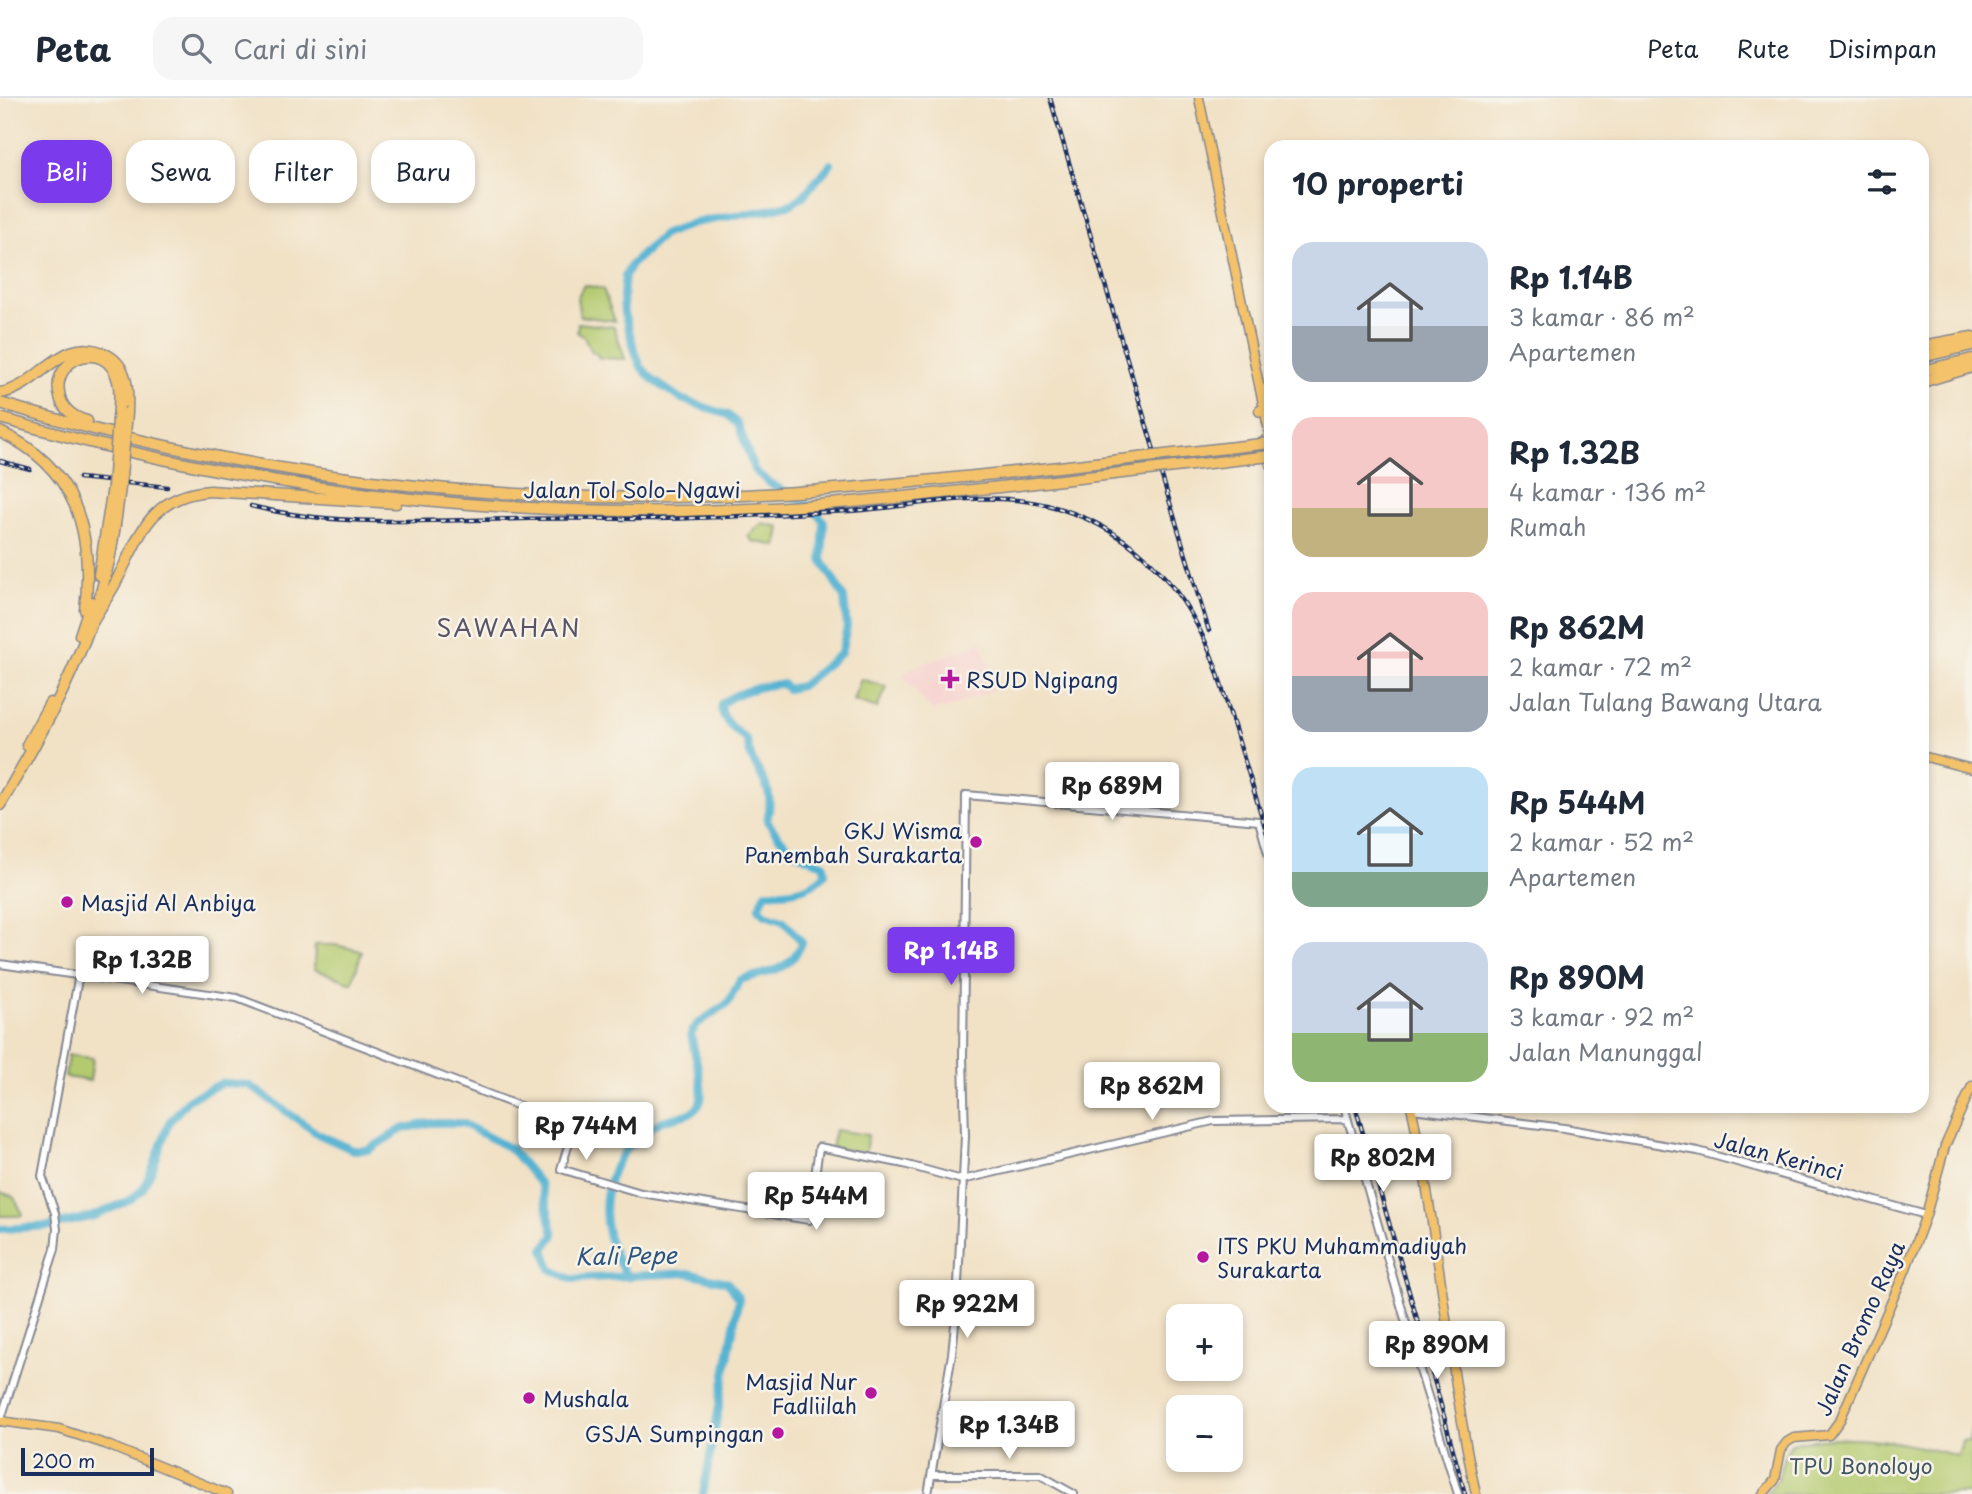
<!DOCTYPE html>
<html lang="id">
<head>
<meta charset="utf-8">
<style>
	:root { --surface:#fff; --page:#f6f6f7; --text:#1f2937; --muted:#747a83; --line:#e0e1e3; --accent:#7c3aed }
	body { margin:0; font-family:"Playpen Sans",sans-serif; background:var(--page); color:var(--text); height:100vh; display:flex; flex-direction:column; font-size:26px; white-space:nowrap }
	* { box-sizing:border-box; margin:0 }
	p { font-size:23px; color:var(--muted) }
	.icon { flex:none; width:38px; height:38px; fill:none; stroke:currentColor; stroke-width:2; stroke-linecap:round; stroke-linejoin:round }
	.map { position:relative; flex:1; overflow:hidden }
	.side { position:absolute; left:1264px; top:42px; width:665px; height:973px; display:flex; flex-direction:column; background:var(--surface); border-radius:21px; box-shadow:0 4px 10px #0003 }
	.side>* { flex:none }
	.top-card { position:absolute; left:21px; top:42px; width:665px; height:63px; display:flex; gap:14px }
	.tools { position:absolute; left:1166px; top:1206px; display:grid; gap:14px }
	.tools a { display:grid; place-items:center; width:77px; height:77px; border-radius:14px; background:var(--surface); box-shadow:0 4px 10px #0003; font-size:35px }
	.scale { position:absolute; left:21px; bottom:18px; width:133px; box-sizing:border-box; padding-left:7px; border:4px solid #1b2f5e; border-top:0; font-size:19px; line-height:24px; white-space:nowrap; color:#1b2f5e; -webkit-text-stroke:5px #f7f3e8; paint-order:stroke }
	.price { position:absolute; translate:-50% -60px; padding:0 16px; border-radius:7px; background:#fff; color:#222; font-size:23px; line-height:46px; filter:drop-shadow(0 2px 4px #0008) }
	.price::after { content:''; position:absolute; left:50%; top:42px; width:21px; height:16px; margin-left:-10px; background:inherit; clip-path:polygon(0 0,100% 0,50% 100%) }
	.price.current { background:var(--accent); color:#fff }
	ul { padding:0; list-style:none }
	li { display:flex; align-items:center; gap:21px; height:175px; padding:0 28px }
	li span { display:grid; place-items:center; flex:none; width:196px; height:140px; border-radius:21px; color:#555 }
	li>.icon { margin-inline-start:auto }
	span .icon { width:84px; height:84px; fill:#fffc; stroke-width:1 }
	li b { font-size:30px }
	h2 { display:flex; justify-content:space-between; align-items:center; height:84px; padding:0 28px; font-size:30px }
	.tag { padding:0 24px; border-radius:21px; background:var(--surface); box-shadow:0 4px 10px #0003; font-size:24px; line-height:63px }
	.tag.current { background:var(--accent); color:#fff }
	header { display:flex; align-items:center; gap:42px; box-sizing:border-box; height:98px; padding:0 35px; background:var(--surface); border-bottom:2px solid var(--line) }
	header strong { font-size:33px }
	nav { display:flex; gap:38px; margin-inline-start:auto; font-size:24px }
	.search { width:490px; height:63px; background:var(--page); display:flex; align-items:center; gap:18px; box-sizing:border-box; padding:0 24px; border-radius:21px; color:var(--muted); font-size:26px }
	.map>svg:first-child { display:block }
	.built { fill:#f7d0cd }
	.green { fill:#b3ca6e; stroke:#677c66; stroke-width:2 }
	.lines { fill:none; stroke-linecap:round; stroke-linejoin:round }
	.stream { stroke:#53b2d2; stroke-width:2 }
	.river { stroke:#53b2d2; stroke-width:8 }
	.minor-casing { stroke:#868892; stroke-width:10 }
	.major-casing { stroke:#868892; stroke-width:11 }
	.highway-casing { stroke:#868892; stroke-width:13 }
	.minor { stroke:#fff; stroke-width:6 }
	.major { stroke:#f3c26a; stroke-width:8 }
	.highway { stroke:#f3c26a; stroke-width:10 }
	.rail-casing { stroke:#1b2f5e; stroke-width:4.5 }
	.rail { stroke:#f7f3e8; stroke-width:2; stroke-dasharray:5; stroke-linecap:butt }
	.highway-bridge-casing { stroke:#868892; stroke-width:13; stroke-linecap:butt }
	.highway-bridge { stroke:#f3c26a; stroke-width:10 }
	.poi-dot { fill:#b5179e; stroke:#f7f3e8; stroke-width:2.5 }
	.labels { text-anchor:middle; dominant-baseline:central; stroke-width:5; stroke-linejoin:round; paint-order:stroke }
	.street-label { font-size:21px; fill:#1b2f5e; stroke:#f7f3e8 }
	.poi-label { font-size:21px; fill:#1b2f5e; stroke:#f7f3e8; text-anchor:start }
	.park-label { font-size:21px; fill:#415662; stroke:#f7f3e8 }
	.water-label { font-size:23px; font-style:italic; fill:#2c5681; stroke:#f7f3e8 }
	.quarter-label { font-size:24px; letter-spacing:2px; fill:#5b5366; stroke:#f7f3e8 }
</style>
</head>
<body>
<header>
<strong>Peta</strong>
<div class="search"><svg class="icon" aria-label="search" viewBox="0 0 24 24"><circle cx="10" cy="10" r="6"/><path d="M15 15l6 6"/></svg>Cari di sini</div>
<nav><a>Peta</a><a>Rute</a><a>Disimpan</a></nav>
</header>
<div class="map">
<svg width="1972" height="1396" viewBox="0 0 1972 1396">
	<rect width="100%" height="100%" fill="#f7f3e8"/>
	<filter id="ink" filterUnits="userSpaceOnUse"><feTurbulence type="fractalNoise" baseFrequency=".0143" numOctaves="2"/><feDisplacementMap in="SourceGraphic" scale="14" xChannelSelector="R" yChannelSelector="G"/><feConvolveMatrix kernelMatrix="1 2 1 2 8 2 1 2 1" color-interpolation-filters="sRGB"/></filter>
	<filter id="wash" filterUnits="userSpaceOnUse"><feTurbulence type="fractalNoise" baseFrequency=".00686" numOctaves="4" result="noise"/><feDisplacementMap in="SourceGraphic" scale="28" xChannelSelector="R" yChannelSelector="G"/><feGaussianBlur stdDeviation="1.57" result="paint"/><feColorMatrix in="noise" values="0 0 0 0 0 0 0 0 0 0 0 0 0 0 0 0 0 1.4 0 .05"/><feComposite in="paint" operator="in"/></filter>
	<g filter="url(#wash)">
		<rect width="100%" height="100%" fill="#f1e1c5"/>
		<path class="built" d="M981,544L996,586V590L986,595L946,611L938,610L933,614L902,577L910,571Z"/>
		<path class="green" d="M584,187L603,191L615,223L580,218L577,200Z
			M578,225L614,229L625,261L599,260L596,255L592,254L584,239L577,234Z
			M762,425L780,429L777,448L752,443L748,438Z
			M861,581L887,589L877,610L853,602Z
			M315,847H335L362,853L352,885L314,871Z
			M68,957L93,960L90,983L65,979Z
			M835,1032L868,1037L865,1055L831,1049Z
			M0,1094L13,1098L23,1116L20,1118H0Z
			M1972,1328V1396H1765L1778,1382L1786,1354L1791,1346C1847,1332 1904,1344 1958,1358L1962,1343L1969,1344Z"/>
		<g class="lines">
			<path class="stream" d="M1265,799L1270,798"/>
			<path class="river" d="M0,1131L50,1128L94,1118L130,1102L142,1092L153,1070L169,1024L189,1001L222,985L249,987L318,1036L353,1052H368L402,1031L429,1025H462L511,1051L541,1087L554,1137L544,1151L551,1171L571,1181L688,1175L727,1184L739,1200L703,1396
				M628,1179C589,1126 600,1053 662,1023C674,1018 694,1019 700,1005C706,992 693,952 691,936L697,926L728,905L740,882C768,873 790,875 802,844L783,822L765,816L759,810L766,794C786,795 811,793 825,776L824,766C795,758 784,748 767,723C778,682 751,677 747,642C735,632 721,624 721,606C734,595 765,586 783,586L787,591L801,588L841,555L847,529L844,500L822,462L824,424L814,411L768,384L754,372L738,326L728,317L681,301L653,282L641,269L636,257L624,215L623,198L625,178L631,167L663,137L693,125L768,112L792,106L802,99L831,66"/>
		</g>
	</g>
	<g filter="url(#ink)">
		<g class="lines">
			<g class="minor-casing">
				<path id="minor" d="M0,866L237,900L574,1029L561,1071L641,1095L809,1122L819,1049L904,1066L962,1082L1213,1023L1347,1021
					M1344,1008L1414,1253L1458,1396
					M1412,1011L1564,1030L1698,1053L1926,1117
					M0,1324L55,1151L57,1131L55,1115L42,1078L79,876
					M932,1377H1040L1074,1396
					M928,1396L952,1256L957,1207L965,1038L963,959L966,697L1259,723L1270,763"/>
			</g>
			<g class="major-casing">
				<path id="major" d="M1199,0L1270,339
					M1265,342L1270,367
					M1922,658L1972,671
					M1411,1008C1439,1137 1448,1268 1476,1396
					M0,1323L59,1331L105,1346L227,1396
					M1763,1396L1775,1382L1781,1352L1787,1344L1794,1340L1829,1337L1840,1322L1905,1173L1926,1117L1945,1048L1972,988"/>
			</g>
			<g class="highway-casing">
				<path id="highway" d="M1922,248L1972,239
					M1922,259L1972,247
					M1922,273L1972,261
					M1922,284L1972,269
					M1261,291L1270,305
					M0,295C40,290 62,233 107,257C129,269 128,293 127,315
					M0,305C238,377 495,409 744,397C837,393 930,382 1024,373
					M1260,313L1270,312
					M0,320C221,384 450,416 680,413C793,412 906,399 1018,387
					M87,323C75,320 63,312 60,299C47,253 127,233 119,308
					M0,334C76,369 94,433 85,512
					M1269,338L1270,335
					M99,477L113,389
					M92,524C99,511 108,499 115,486C139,440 149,397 210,393L396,405
					M80,537L91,504
					M27,647L50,605
					M0,707C45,631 90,550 109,463C114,438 117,413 120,389"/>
			</g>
			<use href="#minor" class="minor"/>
			<use href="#major" class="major"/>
			<use href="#highway" class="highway"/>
			<g class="rail-casing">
				<path id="rail" d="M1050,0L1150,339L1209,533
					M0,363L30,371
					M79,380L167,389
					M251,408C339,430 430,422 520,421C566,420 612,421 657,421C721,420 784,416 848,413C917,409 989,389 1058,410C1139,435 1190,495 1217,573L1270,745
					M1355,1008L1426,1252L1465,1396"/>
			</g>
			<use href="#rail" class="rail"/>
			<g class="highway-bridge-casing">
				<path id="highway-bridge" d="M1024,373L1270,345
					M1018,387L1270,358
					M113,389L119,308
					M120,389L127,315"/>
			</g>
			<use href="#highway-bridge" class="highway-bridge"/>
		</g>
	</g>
	<g class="poi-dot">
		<path d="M946.5 570.5h7v7h7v7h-7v7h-7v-7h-7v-7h7z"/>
		<circle cx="976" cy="744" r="7"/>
		<circle cx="67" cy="804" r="7"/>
		<circle cx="1203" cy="1159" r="7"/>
		<circle cx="871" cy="1295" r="7"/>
		<circle cx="529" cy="1300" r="7"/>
		<circle cx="778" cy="1335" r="7"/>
	</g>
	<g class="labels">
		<g class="street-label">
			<text x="632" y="391">Jalan Tol Solo–Ngawi</text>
			<text transform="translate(1779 1057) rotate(15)">Jalan Kerinci</text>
			<text transform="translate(1859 1230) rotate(-66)">Jalan Bromo Raya</text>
		</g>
		<g class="poi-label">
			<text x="966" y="581">RSUD Ngipang</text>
			<text x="962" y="732" text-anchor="end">GKJ Wisma<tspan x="962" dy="24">Panembah Surakarta</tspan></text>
			<text x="81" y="804">Masjid Al Anbiya</text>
			<text x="1217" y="1147">ITS PKU Muhammadiyah<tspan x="1217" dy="24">Surakarta</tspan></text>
			<text x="857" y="1283" text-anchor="end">Masjid Nur<tspan x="857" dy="24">Fadliilah</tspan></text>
			<text x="543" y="1300">Mushala</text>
			<text x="764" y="1335" text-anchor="end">GSJA Sumpingan</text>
		</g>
		<g class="park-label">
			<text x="1861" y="1367">TPU Bonoloyo</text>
		</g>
		<g class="water-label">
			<text transform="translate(626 1157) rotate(-1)">Kali Pepe</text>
		</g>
		<g class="quarter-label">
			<text x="509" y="529">SAWAHAN</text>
		</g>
	</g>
</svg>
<div class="tools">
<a>+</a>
<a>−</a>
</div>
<div class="scale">200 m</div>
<b class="price" style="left:1112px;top:724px">Rp 689M</b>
<b class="price current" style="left:951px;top:889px">Rp 1.14B</b>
<b class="price" style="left:142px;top:898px">Rp 1.32B</b>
<b class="price" style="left:1152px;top:1024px">Rp 862M</b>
<b class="price" style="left:586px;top:1064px">Rp 744M</b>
<b class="price" style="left:1383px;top:1096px">Rp 802M</b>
<b class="price" style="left:816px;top:1134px">Rp 544M</b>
<b class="price" style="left:967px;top:1242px">Rp 922M</b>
<b class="price" style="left:1437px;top:1283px">Rp 890M</b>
<b class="price" style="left:1009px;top:1363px">Rp 1.34B</b>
<div class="top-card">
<a class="tag current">Beli</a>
<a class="tag">Sewa</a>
<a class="tag">Filter</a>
<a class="tag">Baru</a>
</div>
<section class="side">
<h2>10 properti<svg class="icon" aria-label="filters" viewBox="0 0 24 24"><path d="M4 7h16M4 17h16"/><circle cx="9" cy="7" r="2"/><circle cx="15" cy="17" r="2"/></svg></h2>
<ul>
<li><span style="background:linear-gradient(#c9d6e8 60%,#9aa5b1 0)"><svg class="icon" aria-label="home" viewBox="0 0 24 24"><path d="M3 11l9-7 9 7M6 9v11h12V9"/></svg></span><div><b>Rp 1.14B</b><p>3 kamar · 86 m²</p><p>Apartemen</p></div></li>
<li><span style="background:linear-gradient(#f6c9c9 65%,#c2b280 0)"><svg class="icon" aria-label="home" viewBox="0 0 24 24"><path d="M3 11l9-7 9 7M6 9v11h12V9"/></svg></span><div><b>Rp 1.32B</b><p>4 kamar · 136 m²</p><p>Rumah</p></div></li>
<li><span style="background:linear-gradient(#f6c9c9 60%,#9aa5b1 0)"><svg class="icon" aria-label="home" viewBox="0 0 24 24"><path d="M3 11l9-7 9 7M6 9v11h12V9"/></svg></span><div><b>Rp 862M</b><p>2 kamar · 72 m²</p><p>Jalan Tulang Bawang Utara</p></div></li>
<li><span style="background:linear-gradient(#bfe0f5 75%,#7fa58c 0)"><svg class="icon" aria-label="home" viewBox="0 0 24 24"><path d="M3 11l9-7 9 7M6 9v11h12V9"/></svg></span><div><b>Rp 544M</b><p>2 kamar · 52 m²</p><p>Apartemen</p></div></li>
<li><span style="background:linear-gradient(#c9d6e8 65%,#8fb573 0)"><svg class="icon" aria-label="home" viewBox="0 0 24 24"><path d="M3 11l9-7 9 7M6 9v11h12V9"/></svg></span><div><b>Rp 890M</b><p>3 kamar · 92 m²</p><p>Jalan Manunggal</p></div></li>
</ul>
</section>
</div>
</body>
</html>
